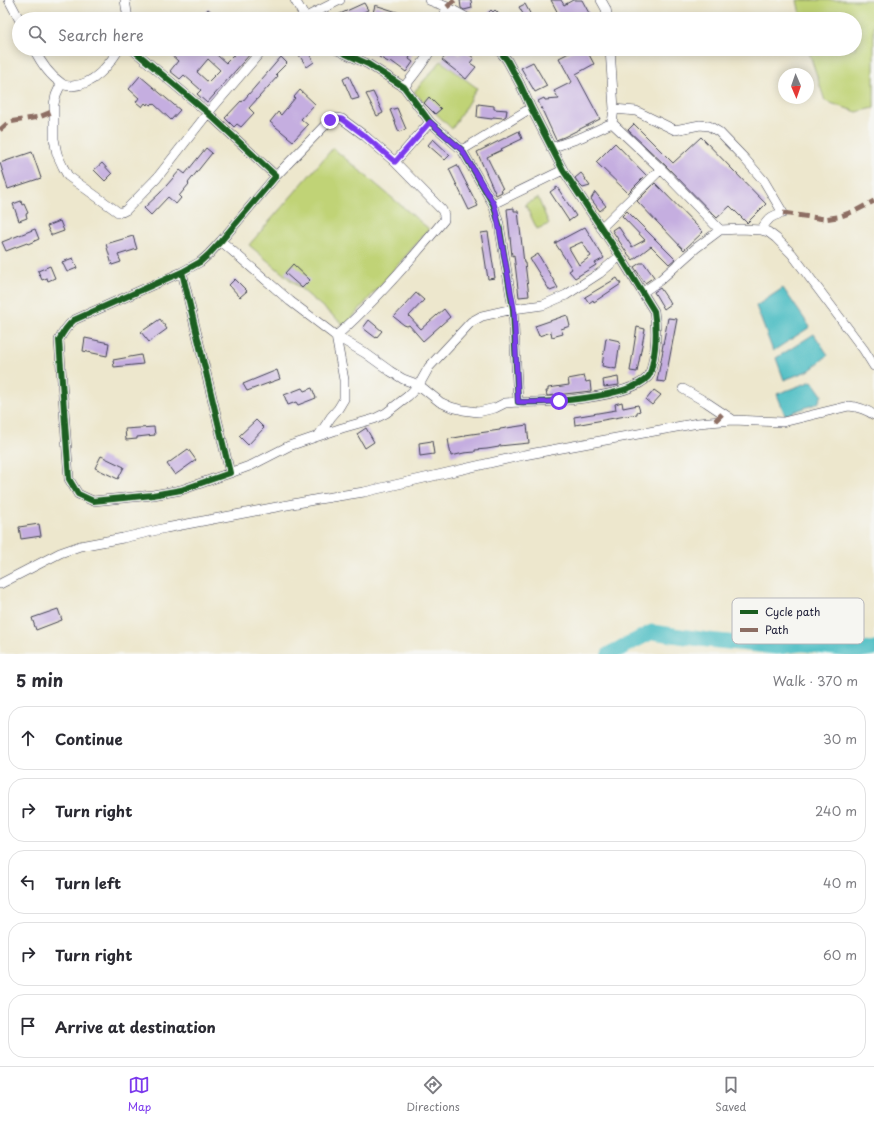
<!DOCTYPE html>
<meta charset="utf-8">
<style>
body{margin:0;font-family:"Playpen Sans",sans-serif;background:#f7f7f7;color:#2b2b33}
.compass{position:absolute;left:778px;top:68px;width:36px;height:36px;border-radius:50%;background:#fff;box-shadow:0 2px 10px #0003;rotate:178deg}
.stop{position:absolute;width:12px;height:12px;margin:-9px;border:3px solid #7c3aed;border-radius:50%;background:#fff}
.stop.end{background:#7c3aed;border-color:#fff;box-shadow:0 1px 4px #0008}
.list{margin:0;padding:0;list-style:none}
h2{display:flex;justify-content:space-between;align-items:center;height:52px;margin:0;padding:0 16px;font-size:17px}
h2 small{font-size:13px;font-weight:400;color:#7c7c81}
.list li{display:grid;grid-template-columns:26px 1fr auto;gap:12px;align-items:center;box-sizing:border-box;height:64px;margin:0 8px 8px;padding:0 8px;border:1px solid #e1e1e2;border-radius:16px}
.list b{display:block;font-size:15px;white-space:nowrap}
.list em{font-size:13px;font-style:normal;color:#7c7c81}
.icon{flex:none;width:22px;height:22px;fill:none;stroke:currentColor;stroke-width:2;stroke-linecap:round;stroke-linejoin:round}
.map{position:relative;flex:none;width:874px;height:654px;overflow:hidden}
.search{position:absolute;background:#fff;box-shadow:0 2px 10px #0003;left:12px;right:12px;top:12px;height:44px;display:flex;align-items:center;gap:10px;box-sizing:border-box;padding:0 14px;border-radius:22px;color:#7c7c81;font-size:15px}
.sheet{height:412px;background:#fff}
nav{display:flex;justify-content:space-around;align-items:center;box-sizing:border-box;height:56px;border-top:1px solid #e1e1e2;background:#fff;font-size:11px;color:#7c7c81}
nav a{display:grid;justify-items:center;gap:2px}
nav .on{color:#7c3aed}
.map>svg:first-child{display:block}
</style>
<div class="map">
<svg width="874" height="654" viewBox="0 0 874 654">
<rect width="100%" height="100%" fill="#f6f6f2"/>
<filter id="ink" filterUnits="userSpaceOnUse"><feTurbulence type="fractalNoise" baseFrequency=".025" numOctaves="2"/><feDisplacementMap in="SourceGraphic" scale="8" xChannelSelector="R" yChannelSelector="G"/><feConvolveMatrix kernelMatrix="1 2 1 2 8 2 1 2 1" color-interpolation-filters="sRGB"/></filter>
<filter id="wash" filterUnits="userSpaceOnUse"><feTurbulence type="fractalNoise" baseFrequency=".012" numOctaves="4" result="noise"/><feDisplacementMap in="SourceGraphic" scale="16" xChannelSelector="R" yChannelSelector="G"/><feGaussianBlur stdDeviation="0.9" result="paint"/><feColorMatrix in="noise" values="0 0 0 0 0 0 0 0 0 0 0 0 0 0 0 0 0 1.4 0 .05"/><feComposite in="paint" operator="in"/></filter>
<g filter="url(#wash)">
<rect width="100%" height="100%" fill="#ede7cd"/>
<!-- green -->
<path fill="#c0d376" stroke="#717a58" d="M797,0H874V108L857,112L825,101L808,49H855V19H801Z
M441,61L477,88L452,129L414,92Z
M333,148L429,229L345,326L249,245Z
M538,198L549,224L537,229L525,204Z"/>
<!-- water -->
<path fill="#51bfc5" stroke="#3a7080" d="M783,288L810,327L773,351L756,306Z
M814,334L828,355L810,370L784,380L776,358Z
M812,381L822,395L818,403L785,415L777,394Z"/>
<g fill="none" stroke-linecap="round" stroke-linejoin="round">
<!-- river -->
<path stroke="#51bfc5" stroke-width="15" d="M609,654L652,632L708,640L777,647L803,644L858,651L874,648"/>
</g>
<g id="blocks">
<!-- building -->
<path fill="#c5aee0" fill-rule="evenodd" d="M460,0H471L472,8L464,10L461,8Z
M551,0H561L564,5L573,0H582L590,15L583,19H561Z
M364,3L368,10L349,19H329Z
M525,4L533,19H526L519,7Z
M375,5L416,18V19H395L373,13Z
M208,9L220,19H199Z
M491,10L493,12L495,10L504,19H491L487,14Z
M173,49H210L226,63L235,54L230,49H252L249,52L251,53L207,103L197,94L201,90L184,75L180,79L170,71L178,61L169,53ZM208,59L220,70L208,82L197,72Z
M295,49H306L314,62L307,67Z
M365,49H413L409,59L413,62L406,72L391,61L390,63L379,57L380,55L365,52Z
M451,49L460,55L463,50L474,58L470,63L476,67L466,79L442,60Z
M577,49H586L594,64L576,74L600,119L564,137L556,140L538,101L544,98L545,100L559,99L554,91L572,82L559,58Z
M281,57L287,63L276,74L278,76L249,108L254,113L241,127L237,124L234,127L225,118L241,101L242,102Z
M533,62L547,86L535,92L521,68Z
M140,76L180,110L171,120L153,103L151,105L148,103L147,105L145,103L142,107L136,102L139,98L129,89Z
M349,76L359,98L352,100L343,79Z
M300,90L315,104L301,119L308,125L293,141L270,122L278,112L281,115L295,98L294,97Z
M373,92L383,113L377,116L366,94Z
M429,97L441,109L435,114L424,103Z
M478,104L494,106V109L507,110L506,116L503,118L493,117L492,119L477,117Z
M397,108L406,129L399,132L390,110Z
M634,124L673,163L701,137L766,204L747,223L730,206L717,218L665,165L628,130Z
M519,131L522,139L501,149L502,150L487,157L503,189H501L502,192L496,195L477,152Z
M433,139L450,155L445,160L428,145Z
M615,143L646,175L628,193L596,162Z
M206,148L212,153L188,183L189,184L179,196L181,198L176,204L168,197L151,215L144,208L160,193L180,170L185,174Z
M32,152L41,178L8,189L0,163Z
M102,163L112,174L105,181L94,170Z
M457,165L478,206L469,210L449,169Z
M581,173L586,179H585L590,186L583,188L579,184L575,178Z
M655,183L703,232L684,250L637,201Z
M557,187L576,216L569,221L550,192Z
M595,192L606,206L600,211L591,199Z
M21,201L22,205L24,204L28,213L26,214L27,218L19,221L13,204Z
M514,208V211H518L524,263H525L529,296L519,297L514,255L512,256L507,209Z
M627,211L675,259L669,264L651,246L633,260L627,253L612,230L618,226L632,247L645,240L622,216Z
M60,221L64,231L53,235H51L47,226Z
M585,227L604,258L595,263L596,265L575,278L569,271L572,269L555,243ZM582,242L591,256L579,265L569,248Z
M35,229L39,239L28,244L27,243L6,251L2,242Z
M488,232L495,278L488,279L481,233Z
M133,236L137,249L118,255L121,262L112,265L106,244Z
M538,254L558,288L550,291L530,259Z
M73,258L77,268L67,272L62,262Z
M640,263H644L654,277L645,283L634,267Z
M293,264L310,280L302,288L285,273Z
M50,266L55,278L48,281L47,278L42,280L38,271Z
M617,278L621,284L594,302L593,300L589,303L585,297Z
M235,279L247,291L240,297L229,285Z
M660,288L671,304L664,309L654,292Z
M416,293L424,300L409,316L421,329L444,309L450,317L423,341L409,325L407,326L404,325L394,317Z
M567,315L570,326L561,329L563,334L552,337L551,332L539,336L535,326Z
M668,318L677,319L665,382L657,381L663,350H662Z
M160,319L167,329L149,342L141,332Z
M369,320L382,331L376,338L363,328Z
M637,327L645,329L637,372L630,371Z
M85,338L109,343L107,356L83,351Z
M606,338L620,341L616,369L602,366Z
M141,355L143,364L114,367L113,360Z
M277,370L280,379L266,384L247,391L243,384Z
M584,376L586,382L590,381L591,391L547,396L546,391H548V388L569,385L568,379Z
M618,377L619,385L604,387L603,380Z
M302,388L304,391L312,388L316,398L298,405L296,402L288,405L284,395Z
M654,390L661,395L652,405L646,400Z
M622,402L623,408L638,405L640,411L637,412V414L575,425L574,417L616,410L615,404Z
M256,420L264,428L248,445L239,436Z
M527,425L529,443L499,446V447L487,449L475,450V452L464,453L451,456L448,439L465,436V435L500,430V429Z
M154,427L155,435L137,437V439L126,440L125,429Z
M366,428L374,442L365,448L357,434Z
M432,441L434,454L420,456L419,443Z
M188,449L196,460L175,475L167,464Z
M101,456L124,467L118,479L95,468Z
M39,524L41,536L21,539L19,527Z
M58,609L62,620L36,630L32,618Z"/>
</g>
</g>
<g filter="url(#ink)">
<use href="#blocks" fill-opacity="0" stroke="#404051" stroke-width="1"/>
<g fill="none" stroke-linecap="round" stroke-linejoin="round">
<!-- street casing -->
<g stroke="#404051" stroke-width="10">
<path id="street" d="M9,0L19,19
M125,0L128,19
M295,0L306,19
M429,0L447,7L469,19
M601,0L606,9L608,19
M302,19L340,0
M443,19L447,7
M34,49C40,61 49,75 61,83C64,86 68,86 72,86C94,85 109,65 119,49
M132,49L208,113L276,176L221,241L209,254L200,262L182,272L74,320C67,326 63,332 59,340L69,479L78,494L93,501L153,495L181,490L230,473L182,272
M335,49L368,64L404,87L430,122L462,150L493,204L499,224L513,309L518,402C547,403 628,398 648,377C651,374 651,369 652,366C656,348 657,329 654,311L620,256L563,170L531,108L520,84L507,60L498,49
M610,49L614,109L612,123
M61,84L56,95L54,104V139L57,154L63,167L68,176L118,212H122L126,210L157,178L208,113L263,49
M404,87C414,75 424,63 431,49
M614,109L636,111L675,130L700,125L709,126L719,132L744,158L764,181L783,213C770,216 768,219 761,230
M551,148L582,137L612,123L661,169L720,230
M462,150L531,108
M395,162L442,210L444,215V220C411,260 375,302 336,336L365,353L390,371L403,379L419,385L440,402L451,407L463,410L478,412L495,408L505,403L518,402
M276,176L330,120L336,118L342,119L365,136L395,162L430,122
M493,204L563,170
M601,228L661,169
M221,241L290,301L336,336L344,380V399L338,409L331,417L319,435
M643,292L659,281L696,248L720,230L741,229L761,230L768,232L776,238L792,254L864,350L874,366
M683,389L706,402L733,420
M230,473L252,465L289,446L342,428L374,419L386,413L408,396L419,385L429,367L471,322L482,316L513,309L543,305L566,295L600,273L620,256
M0,584L60,553L80,546L123,538L166,528L319,499L364,492L524,455L698,423L733,420L783,422L849,406C858,407 866,409 874,415"/>
</g>
<!-- street -->
<use href="#street" stroke="#fff" stroke-width="9"/>
<!-- quiet -->
<path stroke="#8d6e63" stroke-width="5" stroke-dasharray="10 5" stroke-linecap="butt" d="M447,7L455,0
M0,130L9,122L39,117L54,111
M783,213L824,219L838,217L855,211L874,201
M715,421L723,413"/>
<!-- cycleway casing -->
<g stroke="#f6f6f2" stroke-width="8">
<path id="cycleway" d="M132,49L208,113L276,176L221,241L209,254L200,262L182,272L74,320C67,326 63,332 59,340L69,479L78,494L93,501L153,495L181,490L230,473L182,272
M335,49L368,64L404,87L430,122L462,150L493,204L499,224L513,309L518,402C547,403 628,398 648,377C651,374 651,369 652,366C656,348 657,329 654,311L620,256L563,170L531,108L520,84L507,60L498,49"/>
</g>
<!-- cycleway -->
<use href="#cycleway" stroke="#1b5e20" stroke-width="6"/>
</g>
</g>
<g fill="none" stroke-linecap="round" stroke-linejoin="round" filter="url(#ink)">
<!-- route -->
<path stroke="#7c3aed" stroke-width="5" d="M330,120L336,118L342,119L365,136L395,162L430,122L462,150L494,204L496,211L514,309L518,402H544L559,401"/>
</g>
<!-- legend -->
<rect x="732" y="598" width="132" height="46" rx="6" fill="#f6f6f2" stroke="#b6b6bb" stroke-width="1"/>
<rect x="740" y="610" width="18" height="4" fill="#1b5e20"/>
<rect x="740" y="628" width="18" height="4" fill="#8d6e63"/>
<g font-size="11" fill="#22223b">
<text x="765" y="616">Cycle path</text>
<text x="765" y="634">Path</text>
</g>
</svg>
<svg class="compass" viewBox="-18 -18 36 36"><path d="M0-13l5 13h-10z" fill="#e53935"/><path d="M0 13l5-13h-10z" fill="#7c7c81"/></svg>
<div class="stop" style="left:559px;top:401px"></div>
<div class="stop end" style="left:330px;top:120px"></div>
<div class="search"><svg class="icon" aria-label="search" viewBox="0 0 24 24"><circle cx="10" cy="10" r="6"/><path d="M15 15l6 6"/></svg>Search here</div>
</div>
<section class="sheet">
<h2>5 min<small>Walk · 370 m</small></h2>
<ul class="list">
<li><svg class="icon" aria-label="ahead" viewBox="0 0 24 24"><path d="M12 20V5M6 11l6-6 6 6"/></svg><div><b>Continue</b></div><em>30 m</em></li>
<li><svg class="icon" aria-label="right" viewBox="0 0 24 24"><path d="M7 20v-9h11M14 6l5 5-5 5"/></svg><div><b>Turn right</b></div><em>240 m</em></li>
<li><svg class="icon" aria-label="left" viewBox="0 0 24 24"><path d="M17 20v-9H6M10 6l-5 5 5 5"/></svg><div><b>Turn left</b></div><em>40 m</em></li>
<li><svg class="icon" aria-label="right" viewBox="0 0 24 24"><path d="M7 20v-9h11M14 6l5 5-5 5"/></svg><div><b>Turn right</b></div><em>60 m</em></li>
<li><svg class="icon" aria-label="arrive" viewBox="0 0 24 24"><path d="M6 21V4h12l-3 4 3 4H6"/></svg><div><b>Arrive at destination</b></div></li>
</ul>
</section>
<nav>
<a class="on"><svg class="icon" aria-label="map" viewBox="0 0 24 24"><path d="M3 6l6-2 6 2 6-2v14l-6 2-6-2-6 2zM9 4v14M15 6v14"/></svg>Map</a>
<a><svg class="icon" aria-label="directions" viewBox="0 0 24 24"><path d="M12 3l9 9-9 9-9-9zM9 14v-3h6M13 9l2 2-2 2"/></svg>Directions</a>
<a><svg class="icon" aria-label="saved" viewBox="0 0 24 24"><path d="M7 4h10v16l-5-4-5 4z"/></svg>Saved</a>
</nav>
